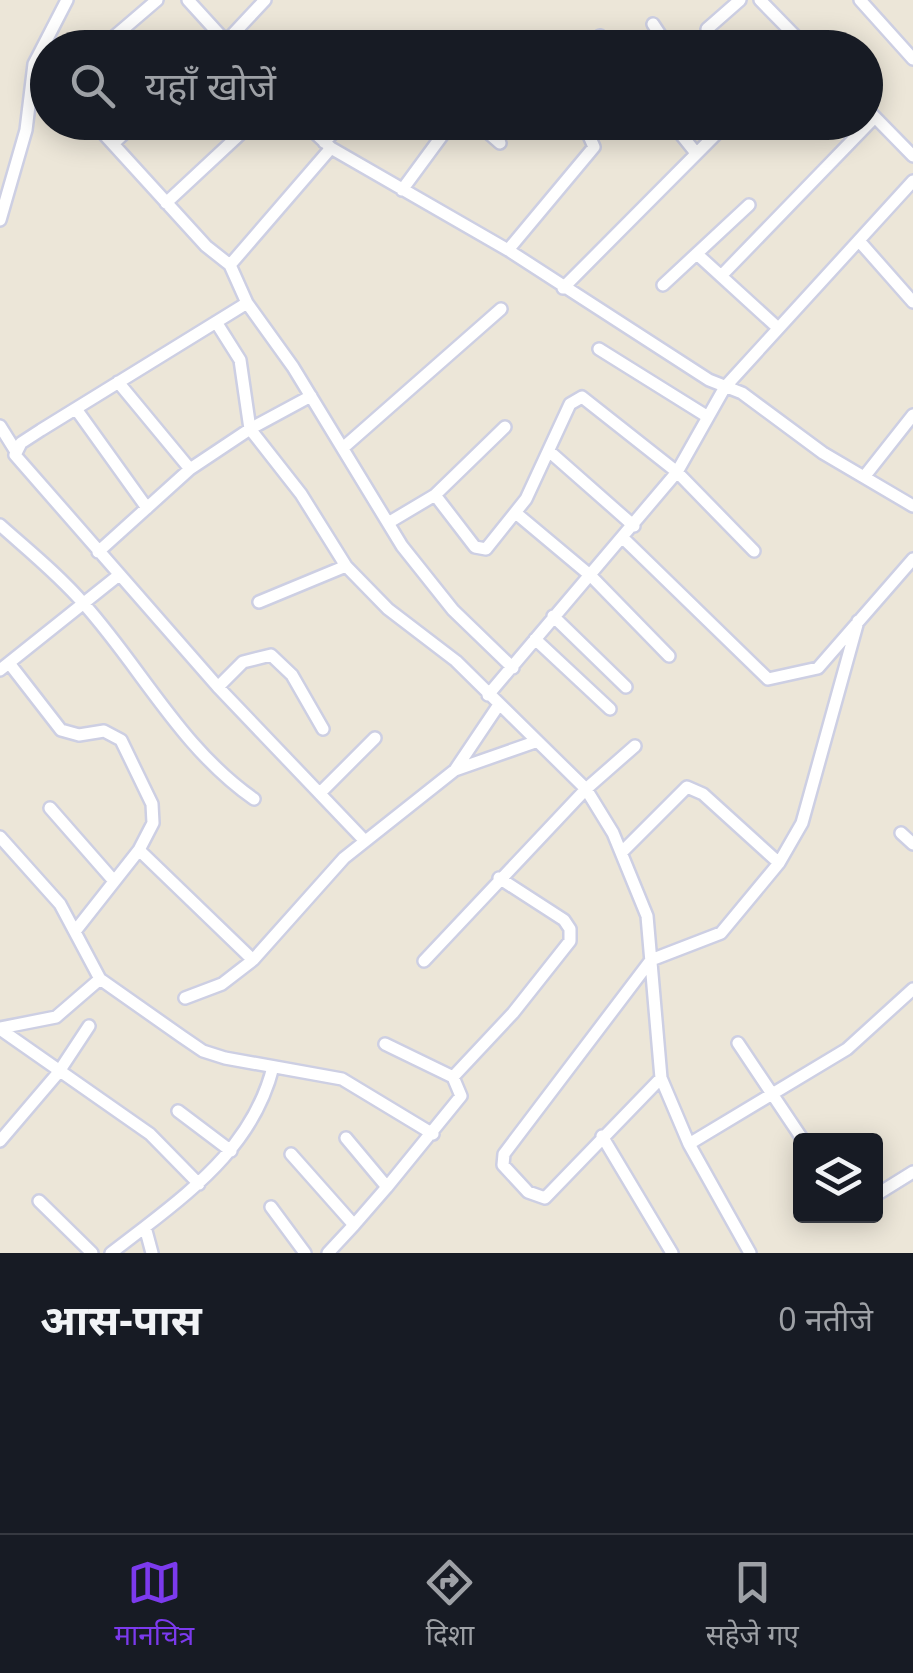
<!DOCTYPE html>
<html lang="hi">
<meta charset="utf-8">
<style>
body{margin:0;font-family:"Noto Sans","Noto Sans Devanagari",sans-serif;background:#20242c;color:#f1f3f6}
.controls{position:absolute;right:30px;bottom:30px;display:grid;overflow:hidden;border-radius:10px;box-shadow:0 5px 25px #0003}
.controls button{width:90px;height:90px;display:grid;place-items:center;padding:0;border:0;border-bottom:2px solid #363941;background:#171b24;color:#f1f3f6;font:50px sans-serif}
.list{margin:0;padding:0;list-style:none}
h2{display:flex;justify-content:space-between;align-items:center;height:130px;margin:0;padding:0 40px;font-size:42px}
h2 small{font-size:32px;font-weight:400;color:#9ea1a6}
.icon{flex:none;width:55px;height:55px;fill:none;stroke:currentColor;stroke-width:2;stroke-linecap:round;stroke-linejoin:round}
.map{position:relative;flex:none;width:913px;height:1253px;overflow:hidden}
.search{position:absolute;background:#171b24;box-shadow:0 5px 25px #0003;left:30px;right:30px;top:30px;height:110px;display:flex;align-items:center;gap:25px;box-sizing:border-box;padding:0 35px;border-radius:55px;color:#9ea1a6;font-size:38px}
.sheet{height:280px;background:#171b24}
nav{display:flex;justify-content:space-around;align-items:center;box-sizing:border-box;height:140px;border-top:2px solid #363941;background:#171b24;font-size:28px;color:#9ea1a6}
nav a{display:grid;justify-items:center;gap:5px}
nav .on{color:#7c3aed}
.map>svg:first-child{display:block}
</style>
<div class="map">
<svg width="913" height="1253" viewBox="0 0 913 1253">
<rect width="100%" height="100%" fill="#ece6d8"/>
<g fill="none" stroke-linecap="round" stroke-linejoin="round">
<!-- minor casing -->
<g stroke="#cdcfe3" stroke-width="16">
<path id="minor" d="M188,0L229,45
M760,0L807,48
M860,0L913,59
M653,24L669,48
M707,29L740,0
M600,36L609,48
M101,48L157,0
M220,48L265,0
M335,48L340,43
M34,64L67,0
M866,108L913,156
M93,122L206,246L230,265L331,148
M303,122L331,148L508,250L709,380L742,393L823,453L913,506
M476,122L500,143
M671,122L696,153
M324,142L344,122
M114,143L136,122
M402,190L452,122
M166,203L253,122
M0,220L26,130L34,64L48,77
M860,242L913,302
M508,250L594,147L583,122
M698,255L778,328
M230,265L247,303L41,430L21,443L15,455L218,687L365,841
M721,276L874,118
M663,285L749,205
M563,288L728,122
M247,303L293,367L402,546L453,610L513,668
M216,322L240,360L250,429L311,396
M599,349L708,417
M118,382L190,469
M76,409L147,508
M0,426L15,450
M344,447L501,309
M550,452L634,526
M864,477L913,415
M435,495L475,547L486,549L526,499L570,404L582,397L677,472L754,551
M517,514L591,576L669,656
M388,523L435,495L505,427
M0,525C28,550 59,575 84,604C142,669 181,748 254,799
M623,538L768,679L818,668L913,559
M98,552L190,469L250,429L301,494L346,566L388,609L456,661L586,789L613,833L647,916L661,1078L689,1144L750,1253
M259,602L346,566
M553,616L626,687
M535,639L610,709
M9,663L61,730L79,735L104,731L121,740L152,804L153,823L139,850L76,930
M0,670L119,575
M218,687L243,662L271,655L292,675L323,729
M488,695L677,472L725,387L913,181
M455,770L535,742
M321,792L375,738
M50,808L114,881
M901,833L913,844
M0,837L60,904L100,979L181,1036L203,1051L225,1058L342,1079L433,1134
M139,850L253,960
M623,851L687,787L703,794L779,863
M424,961L586,789L635,746
M185,998L222,984L253,960L344,858L455,770L498,706
M0,1028L56,1017L100,979
M0,1029L150,1134L199,1184
M738,1043L803,1140
M453,1077L513,1013L570,941V929L564,920L499,878
M661,1078L545,1198L528,1192L503,1165L504,1154L651,960L721,933L779,863L802,823L858,621
M178,1111L231,1151
M602,1136L672,1253
M346,1138L387,1187L461,1096L453,1077L385,1044
M0,1141L58,1073L89,1026
M689,1144L847,1049L913,989
M291,1154L354,1225L328,1253
M876,1195L913,1172
M39,1201L92,1253
M271,1207L305,1253
M354,1225L387,1187
M111,1253L145,1227
M152,1253L145,1227C202,1183 255,1139 273,1067"/>
</g>
<!-- minor -->
<use href="#minor" stroke="#fff" stroke-width="11"/>
</g>
</svg>
<div class="controls">
<button><svg class="icon" aria-label="layers" viewBox="0 0 24 24"><path d="M12 4l9 5-9 5-9-5zM3 14l9 5 9-5"/></svg></button>
</div>
<div class="search"><svg class="icon" aria-label="search" viewBox="0 0 24 24"><circle cx="10" cy="10" r="6"/><path d="M15 15l6 6"/></svg>यहाँ खोजें</div>
</div>
<section class="sheet">
<h2>आस-पास<small>0 नतीजे</small></h2>
<ul class="list">
</ul>
</section>
<nav>
<a class="on"><svg class="icon" aria-label="map" viewBox="0 0 24 24"><path d="M3 6l6-2 6 2 6-2v14l-6 2-6-2-6 2zM9 4v14M15 6v14"/></svg>मानचित्र</a>
<a><svg class="icon" aria-label="directions" viewBox="0 0 24 24"><path d="M12 3l9 9-9 9-9-9zM9 14v-3h6M13 9l2 2-2 2"/></svg>दिशा</a>
<a><svg class="icon" aria-label="saved" viewBox="0 0 24 24"><path d="M7 4h10v16l-5-4-5 4z"/></svg>सहेजे गए</a>
</nav>
